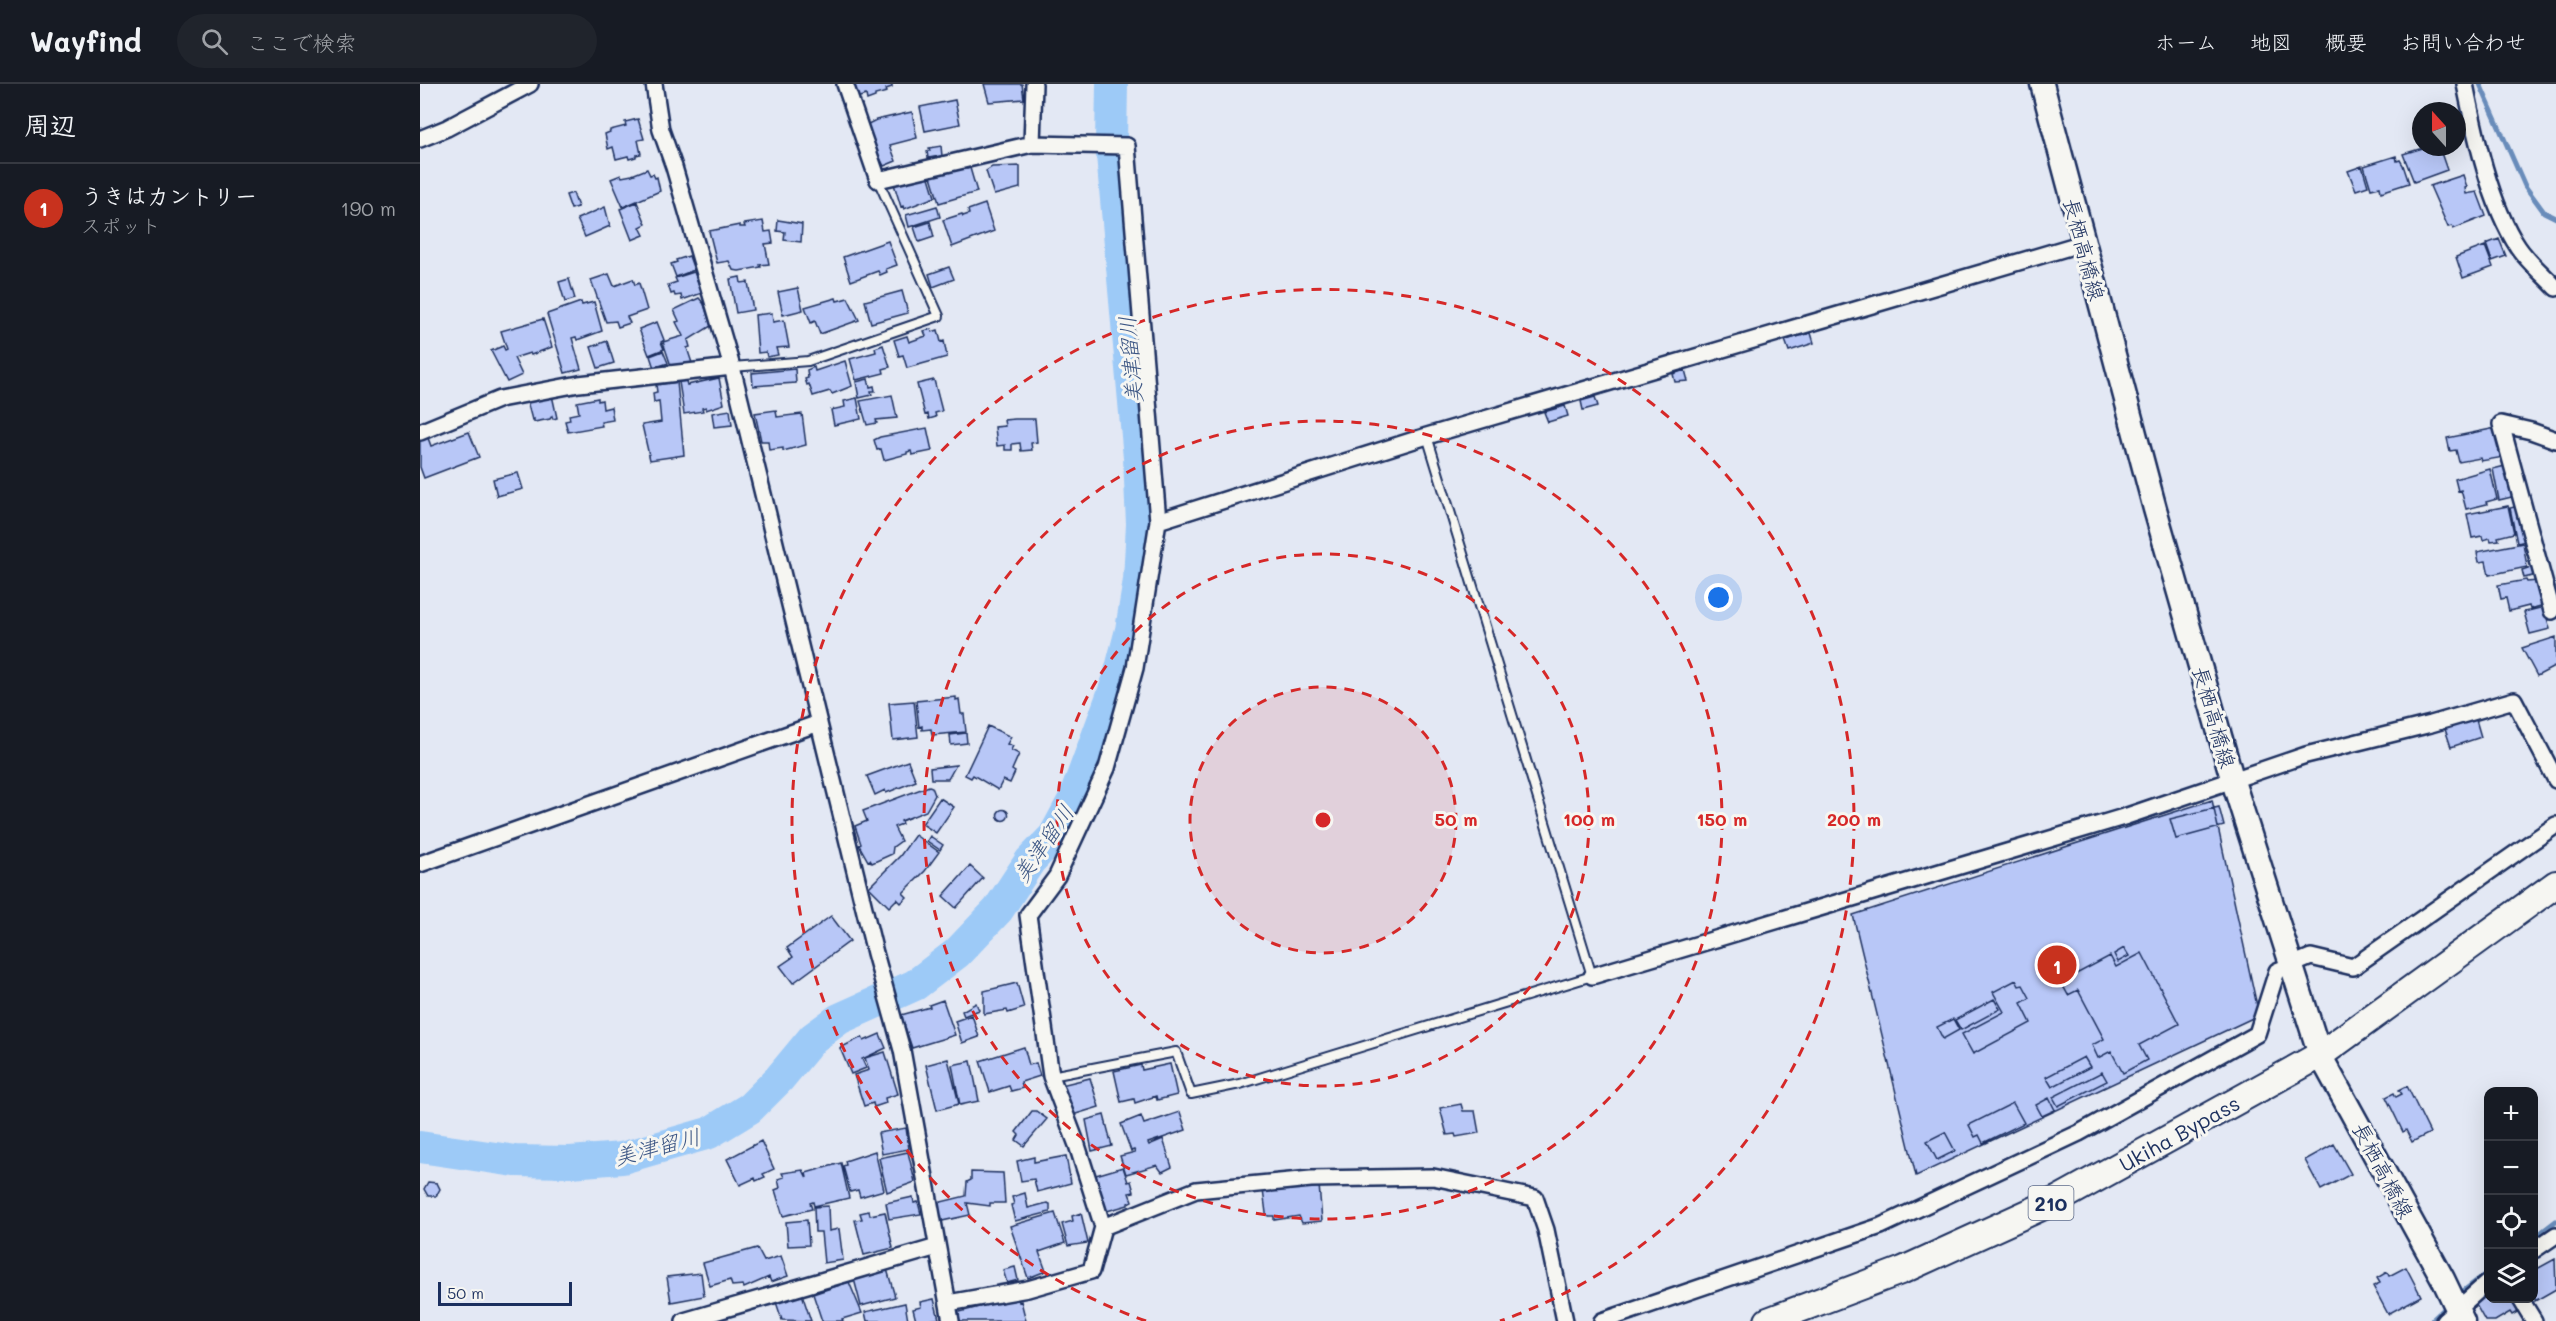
<!DOCTYPE html>
<html lang="ja">
<meta charset="utf-8">
<style>
body{margin:0;font-family:Mali,"Klee One",sans-serif;background:#20242c;color:#f1f3f6}
.controls{position:absolute;right:18px;bottom:18px;display:grid;overflow:hidden;border-radius:12px;box-shadow:0 6px 24px #0002}
.controls button{width:54px;height:54px;display:grid;place-items:center;padding:0;border:0;border-bottom:2px solid #363941;background:#171b24;color:#f1f3f6;font:30px sans-serif}
.compass{position:absolute;left:1992px;top:18px;width:54px;height:54px;border-radius:50%;background:#171b24;box-shadow:0 6px 24px #0002;rotate:339deg}
.scale{position:absolute;left:18px;bottom:15px;width:134px;box-sizing:border-box;padding-left:6px;border:3px solid #1b2f5e;border-top:0;font-size:16px;line-height:21px;white-space:nowrap;color:#1b2f5e;-webkit-text-stroke:4px #f6f6f2;paint-order:stroke}
.you{position:absolute;left:1299px;top:514px;width:21px;height:21px;margin:-15px;border:4px solid #fff;border-radius:50%;background:#1a73e8;box-shadow:0 0 0 9px #1a73e833}
.badge{display:grid;place-items:center;width:39px;height:39px;border-radius:50%;background:#c8321e;color:#fff;font-size:20px;font-weight:700}
.pin{position:absolute;translate:-50% -50%;border:3px solid #fff;box-shadow:0 2px 6px #0006}
.list{margin:0;padding:0;list-style:none}
h2{display:flex;justify-content:space-between;align-items:center;height:78px;margin:0;padding:0 24px;font-size:26px}
h2 small{font-size:20px;font-weight:400;color:#9ea1a6}
.list li{display:grid;grid-template-columns:39px 1fr auto;gap:18px;align-items:center;box-sizing:border-box;height:90px;padding:0 24px;border-top:2px solid #363941}
.list b{display:block;font-size:22px;white-space:nowrap}
.list p{margin:0;font-size:20px;white-space:nowrap;color:#9ea1a6}
.list em{font-size:20px;font-style:normal;color:#9ea1a6}
.icon{flex:none;width:33px;height:33px;fill:none;stroke:currentColor;stroke-width:2;stroke-linecap:round;stroke-linejoin:round}
.map{position:relative;flex:none;width:2136px;height:1237px;overflow:hidden}
header{display:flex;align-items:center;gap:36px;box-sizing:border-box;height:84px;padding:0 30px;background:#171b24;border-bottom:2px solid #363941}
header strong{font-size:28px}
nav{display:flex;gap:33px;margin-inline-start:auto;font-size:21px}
.search{width:420px;height:54px;background:#20242c;display:flex;align-items:center;gap:15px;box-sizing:border-box;padding:0 21px;border-radius:33px;color:#9ea1a6;font-size:22px}
main{display:flex}
aside{flex:1;background:#171b24}
.map>svg:first-child{display:block}
</style>
<header>
<strong>Wayfind</strong>
<div class="search"><svg class="icon" aria-label="search" viewBox="0 0 24 24"><circle cx="10" cy="10" r="6"/><path d="M15 15l6 6"/></svg>ここで検索</div>
<nav><a>ホーム</a><a>地図</a><a>概要</a><a>お問い合わせ</a></nav>
</header>
<main>
<aside>
<h2>周辺<small></small></h2>
<ul class="list">
<li><span class="badge">1</span><div><b>うきはカントリー</b><p>スポット</p></div><em>190 m</em></li>
</ul>
</aside>
<div class="map">
<svg width="2136" height="1237" viewBox="0 0 2136 1237">
<rect width="100%" height="100%" fill="#e3e8f4"/>
<filter id="ink" filterUnits="userSpaceOnUse"><feTurbulence type="fractalNoise" baseFrequency=".0167" numOctaves="2"/><feDisplacementMap in="SourceGraphic" scale="12" xChannelSelector="R" yChannelSelector="G"/><feConvolveMatrix kernelMatrix="1 2 1 2 8 2 1 2 1" color-interpolation-filters="sRGB"/></filter>
<g filter="url(#ink)">
<g fill="none" stroke-linecap="round" stroke-linejoin="round">
<!-- stream -->
<path stroke="#698cba" stroke-width="5" d="M2060,0L2105,102L2124,128L2136,134
M2114,1154L2136,1137
M2037,1212L2068,1188
M2011,1237L2028,1221"/>
<!-- river -->
<path stroke="#9dcaf7" stroke-width="32" d="M0,1063L95,1077L150,1078L202,1074L289,1049L330,1024L359,995L393,954L419,935L495,901L537,869L578,826L610,777L634,752L654,715L698,596L711,546L719,496L722,440L719,374L691,59L692,0"/>
</g>
<!-- building -->
<path fill="#b8c7f7" stroke="#1b2f5e" stroke-width="1.5" d="M429,0H472V3L466,5L467,8L455,11V13L447,16L446,11L433,15Z
M564,0H602L604,15L569,18Z
M535,16L540,40L505,47L500,23Z
M492,28L497,54L470,61L476,77L464,82L444,42L456,36Z
M218,35L224,55L218,56L221,70L216,71V73L209,75L208,72L196,75L193,63L188,65L185,50L190,48V46L206,42L205,38Z
M521,62L522,72L508,74L507,67H510L509,64Z
M2006,63H2019L2027,86L1994,98L1983,70Z
M1976,72L1977,77L1980,76L1983,81L1989,99L1961,108L1960,103L1951,105L1944,82Z
M546,81L547,85L550,84L557,108L519,119L511,92Z
M600,82V104L574,111L566,87L572,83Z
M1942,82L1948,102L1936,106L1928,87Z
M227,85L230,91L233,90L235,94L237,93L240,107L203,123L191,95L201,91L202,93L212,91Z
M508,90L515,113L484,125L483,122L481,123L474,100Z
M2043,91L2047,103L2045,104L2046,110L2057,108L2066,132L2033,145L2032,142L2028,143L2010,102Z
M153,109L158,123L151,125L146,111Z
M217,118L226,140L220,143L224,151L212,156L200,125Z
M565,120L574,147L532,163L523,136L542,130L543,132L549,130L548,126Z
M517,122L520,133L489,143L486,131Z
M185,123L190,142L165,153L157,135Z
M358,136L382,140L381,158L364,156L365,148L357,147Z
M343,137L345,148L351,147L353,159L345,160L349,180L340,181L341,183L319,187L313,186L309,177L297,179L289,147L320,141V143H325L324,140Z
M510,138L514,153L499,158L494,143Z
M2079,155L2086,172L2072,177L2066,160Z
M468,157L477,181L466,185L467,188L460,191L458,187L431,197L423,173Z
M2065,162L2073,183L2043,194L2036,173Z
M269,172L274,186L256,193L251,180L257,178L256,176Z
M529,183L534,195L513,203L509,190Z
M274,188L282,209L262,216L261,211L255,212L254,209L251,210L248,201L257,198L255,194Z
M189,190L194,202L213,195L215,201L219,199L227,226L207,233L210,239L198,243L196,237L186,238L171,196Z
M320,193L321,199L328,198L333,226L316,229L310,195Z
M149,195L155,215L145,218L139,198Z
M378,204L383,226L363,231L358,208Z
M482,207L488,229L451,239L445,217Z
M279,214L284,220L291,242L268,256L270,263L267,264L272,279L252,285L243,258L263,252L256,238L259,237L254,226Z
M416,214L417,217L428,214L439,236L400,250L395,237L391,239L385,223Z
M161,218L162,221L174,218L182,247L157,256L156,253L152,254L161,285L145,289L127,230Z
M352,229L353,238L364,236L369,263L356,264L358,271L347,273L346,268L338,269L335,231Z
M123,235L132,263L111,271L110,269L94,274L102,291L87,298L71,267L83,262L85,266L87,265L81,247Z
M237,238L244,256L241,258L244,265L229,271L219,245Z
M511,245L512,248L518,246L521,258L524,257L527,273L487,284L483,271L479,272L474,256L487,252L489,258L506,252L504,247Z
M1391,249L1394,259L1369,267L1365,256Z
M187,257L194,279L178,284L171,263Z
M463,261L470,283L463,285L464,289L436,296L430,275L456,268L455,264Z
M243,267L248,279L234,284L230,272Z
M425,277L432,302L412,310L410,307L393,312L389,300L387,301L385,295L388,294L387,286L394,283L395,287Z
M375,285L376,299L333,302L332,289Z
M1265,286L1268,297L1255,298L1253,290Z
M299,294L304,320L286,326V323L282,324L283,327L264,330L259,298L266,297L267,301Z
M448,295L450,303L454,302L455,307H451L452,311L439,314L436,298Z
M514,296L522,327L515,329L516,333L509,335L508,330L505,331L497,300Z
M257,298L264,371L230,376L222,341L241,338L239,317L234,318L233,309L237,308L236,301Z
M132,311L137,334L133,335L132,332L130,335L114,338V335L112,336L107,317Z
M472,311L477,334L456,336L457,339L447,341L440,317Z
M1175,313L1178,322L1163,326L1161,317Z
M178,314V317L182,316L183,325L191,323L193,336L181,338L182,342L148,348L145,337L150,336L149,331L159,329L157,318Z
M437,314L441,335L414,341L411,326L425,323L424,317Z
M1145,322L1148,332L1128,338L1124,328Z
M310,326L312,341L294,343L292,329Z
M356,326L357,333L382,330L386,361L363,367V364L349,366L348,357H341L335,329Z
M595,335H615L617,358L611,359L612,366L601,367L600,359L592,360V366H585V361L577,362L575,343L585,342L584,336Z
M2081,343L2084,373L2061,377L2060,374L2039,378L2036,366L2030,367L2027,354Z
M507,344L512,367L492,371L491,367L487,368V370L464,376L461,365L457,366L454,356L460,353Z
M49,348L59,373L4,394L0,383V356L8,354L11,362Z
M2089,381L2096,412L2079,416L2073,385Z
M2070,385L2077,415L2066,418L2067,420L2046,425L2041,406L2038,407L2035,395Z
M98,389L103,405L77,412L73,395Z
M2088,422L2094,449L2078,453L2079,456L2071,457L2070,454L2063,456L2062,452L2052,454L2047,430Z
M2099,422L2106,457L2097,459L2090,424Z
M2103,459L2107,483L2069,491L2066,477L2059,478L2057,468Z
M2114,482L2116,491L2104,494L2102,486Z
M2106,496L2107,498L2118,497L2124,521L2110,525L2109,522L2089,527L2086,514L2081,515L2078,501Z
M2124,523L2130,545L2110,550L2104,528Z
M2136,553V582L2117,592L2102,564Z
M536,613V616L539,615L541,630H544L546,648L512,651L511,645L502,646V642L499,643L496,617Z
M494,617L498,653L473,656L469,619Z
M2054,629L2061,653L2031,663L2023,639Z
M568,642L591,653L587,660L593,662L591,666L599,670L592,686L595,688L590,699L583,696L578,706L553,691L551,694L545,691Z
M546,649L547,659L531,661L530,651Z
M488,677L496,697L466,709L465,706L455,711L447,692Z
M536,681L528,695H511L510,684Z
M509,702L512,703L515,711L506,727L481,737L482,740L474,743L481,757L473,763L472,770L452,779L450,776L448,777L439,761L441,760L435,742L447,737L443,727Z
M520,714L534,723L516,749L502,740Z
M1792,716L1839,931L1496,1092L1433,831Z
M1799,723L1804,742L1756,755L1750,735Z
M577.5 731a5.5 5.5 0 1 1 11 0a5.5 5.5 0 1 1-11 0Z
M495,751L519,768L505,787L483,809L487,813L481,819L477,815L469,823L449,803L480,772Z
M510,752L523,761L520,766L507,757Z
M550,782L563,794L536,824L523,812Z
M411,832L430,857L373,899L360,882L373,873L367,864Z
M1704,864L1709,872L1698,878L1694,870Z
M1722,869L1759,940L1719,961L1727,976L1703,989L1691,967L1678,974L1672,961L1684,955L1658,906L1648,911L1641,898L1690,872L1696,883Z
M1596,896L1599,902L1603,901L1610,914L1601,919L1611,939L1553,970L1542,950L1584,928L1573,908Z
M597,899L604,924L588,929L587,926L564,930V907Z
M1574,915L1580,925L1541,946L1535,936Z
M523,916L535,951L492,964L481,931L510,923L509,921Z
M556,919L559,926L544,932L542,927Z
M552,931L559,953L542,959L535,937Z
M1533,935L1539,946L1523,955L1517,943Z
M460,950L466,964L442,975L446,984L431,990L420,964L442,953L444,957Z
M604,963L609,981L616,979L620,992L601,998L603,1004L591,1007L589,1002L570,1008L560,977Z
M465,968L478,1010L465,1014L466,1019L454,1023L453,1019L444,1022L434,991L449,986L445,974Z
M1664,973L1670,983L1632,1003L1626,993Z
M528,975L539,1020L517,1026L506,981Z
M551,977L559,1017L540,1021L532,981Z
M750,980L757,1011L737,1016L736,1012L715,1019L714,1015L701,1018L694,987L721,981L722,986Z
M1682,988L1687,997L1638,1022L1633,1013Z
M670,994L679,1023L646,1033L637,1002Z
M1987,1002L2010,1049L1992,1058L1986,1046L1983,1048L1966,1013L1974,1009L1976,1013L1982,1010L1979,1006Z
M1629,1014L1635,1026L1622,1032L1616,1021Z
M1593,1019L1604,1039L1563,1059L1559,1051L1555,1053L1549,1041Z
M1041,1020L1043,1027H1055L1059,1049L1036,1053L1035,1050L1027,1051L1020,1024Z
M612,1027H616L627,1035L604,1062L596,1056L599,1051L596,1048Z
M760,1028L766,1046L728,1059L729,1061L743,1055L752,1083L742,1088L737,1081L706,1090L700,1072L715,1068L714,1066L711,1067L701,1040L721,1032L724,1040Z
M684,1031L692,1062L672,1067L666,1036Z
M486,1044L489,1065L462,1070L458,1049Z
M1525,1048L1535,1067L1517,1076L1507,1057Z
M341,1057L354,1085L343,1090L345,1093L336,1097L335,1094L320,1101L307,1075Z
M1914,1060L1931,1090L1901,1106L1885,1076Z
M455,1067L464,1106L440,1113L438,1106L430,1108L423,1082L426,1081L425,1077Z
M488,1068L495,1098L467,1108L459,1074Z
M646,1072L651,1099L617,1108L614,1095L601,1097L597,1077L614,1073V1078Z
M421,1079L429,1114L394,1122L393,1118L390,1119L392,1125L363,1132L355,1106L360,1104L358,1095L364,1093L362,1089L383,1086L387,1094L386,1089Z
M703,1083L708,1098L711,1097L714,1108L709,1109L712,1117L708,1119V1121L680,1129L669,1093Z
M551,1088L583,1089L585,1119H570V1122L547,1119L550,1131L522,1137L517,1119L546,1112L547,1098L551,1096Z
M8,1098L17,1099L20,1105L16,1112H8L4,1105Z
M899,1101L902,1137L882,1139L879,1132L854,1136V1132H848L846,1129L843,1106Z
M605,1109L608,1124L627,1119L630,1120V1128L595,1137L591,1121L594,1120L592,1113Z
M493,1113L494,1119L498,1118L501,1130L469,1135L466,1119Z
M408,1122L409,1147L419,1145L423,1176L404,1179L401,1148H395L394,1123Z
M449,1127L450,1131L465,1128L473,1164L444,1171L435,1136L442,1135L440,1129Z
M635,1129L645,1159L619,1168L626,1187L608,1194L590,1142Z
M661,1129L668,1159L648,1162L642,1140L653,1137L652,1132Z
M387,1136L389,1161L368,1162L366,1138Z
M337,1164L344,1177L361,1172L368,1192L351,1198L349,1193L324,1204L323,1201L312,1202L310,1196L290,1202L283,1179Z
M2135,1175L2136,1205L2115,1217L2114,1184L2116,1183L2117,1185Z
M595,1183L598,1196L587,1199L583,1186Z
M1986,1183L2001,1212L1968,1230L1953,1202L1960,1199L1957,1194L1967,1188L1969,1192Z
M467,1185L475,1213L441,1222L433,1191Z
M281,1189L284,1212L251,1218L247,1193Z
M429,1198L442,1229L422,1235L423,1237H402L393,1210Z
M380,1209L382,1210L391,1237L362,1236L356,1218Z
M2068,1211V1214H2096L2103,1225L2092,1231L2090,1228L2075,1237H2065L2055,1219Z
M598,1213L599,1218L601,1217L606,1237H538L536,1229Z
M514,1215L519,1235L496,1237L493,1225L501,1223L500,1218Z
M485,1219L488,1237H447L445,1228Z"/>
<g fill="none" stroke-linecap="round" stroke-linejoin="round">
<!-- service casing -->
<g stroke="#1b2f5e" stroke-width="12">
<path id="service" d="M312,283L388,277L519,232L458,96
M631,992L756,968L771,1010L820,1000L1172,892L1007,352"/>
</g>
<!-- minor casing -->
<g stroke="#1b2f5e" stroke-width="20">
<path id="minor" d="M234,0L241,46L254,83L312,283L455,869L482,966L531,1237
M425,0L458,96L612,60L707,62L738,437L715,584L687,684L637,792L608,831L631,992L657,1061L683,1143L671,1187L608,1205L528,1219
M2045,0C2055,50 2070,121 2098,163C2108,178 2124,191 2136,204
M0,55L27,44L110,0
M612,60L614,0
M0,348L80,315L159,300L312,283
M738,437L1007,352L1663,159
M2132,527L2081,340L2111,347L2136,356
M0,780L399,639
M1172,892L1707,732L1886,671L2011,640L2094,616L2136,696
M683,1143L776,1106L891,1095L1013,1093L1115,1114L1126,1146L1145,1237
M2114,1166L2136,1151
M2100,1214L2114,1237
M264,1237L517,1163
M1182,1237L1461,1142L1659,1049L1837,950L1857,887L1891,873L1933,883L2136,741
M2024,1237L2068,1198"/>
</g>
<!-- secondary casing -->
<g stroke="#1b2f5e" stroke-width="27">
<path id="secondary" d="M1622,0L1735,425L1812,694L1900,971L2023,1195L2043,1237"/>
</g>
<!-- trunk casing -->
<g stroke="#1b2f5e" stroke-width="30">
<path id="trunk" d="M1348,1237L1483,1186L1639,1115L1900,971L2136,800"/>
</g>
<!-- service -->
<use href="#service" stroke="#f6f6f2" stroke-width="8"/>
<!-- minor -->
<use href="#minor" stroke="#f6f6f2" stroke-width="15"/>
<!-- secondary -->
<use href="#secondary" stroke="#f6f6f2" stroke-width="22"/>
<!-- trunk -->
<use href="#trunk" stroke="#f6f6f2" stroke-width="26"/>
</g>
</g>
<!-- distance rings -->
<circle cx="903" cy="736" r="133" fill="#d62828" fill-opacity=".12"/>
<g fill="none" stroke="#d62828" stroke-width="3" stroke-dasharray="10 8">
<circle cx="903" cy="736" r="133"/>
<circle cx="903" cy="736" r="266"/>
<circle cx="903" cy="736" r="399"/>
<path d="M726 1237A531 531 0 1 1 1080 1237"/>
</g>
<g text-anchor="middle" dominant-baseline="central" stroke-width="6" stroke-linejoin="round" paint-order="stroke">
<!-- shield labels -->
<rect fill="#f6f6f2" stroke="#5d6b8a" stroke-width="1.5" x="1608.5" y="1102" width="45" height="34" rx="4.5"/>
<g font-size="20" font-weight="bold" fill="#1b2f5e">
<text x="1631" y="1119">210</text>
</g>
<!-- street labels -->
<g font-size="21" fill="#1b2f5e" stroke="#f6f6f2">
<text transform="translate(1665 165) rotate(75)">長栖高橋線</text>
<text transform="translate(1795 633) rotate(74)">長栖高橋線</text>
<text transform="translate(1759 1049) rotate(-29)">Ukiha Bypass</text>
<text transform="translate(1964 1086) rotate(62)">長栖高橋線</text>
</g>
<!-- water labels -->
<g font-size="22" font-style="italic" fill="#3c5684" stroke="#f6f6f2">
<text transform="translate(710 276) rotate(-95)">美津留川</text>
<text transform="translate(623 759) rotate(-55)">美津留川</text>
<text transform="translate(237 1062) rotate(-14)">美津留川</text>
</g>
</g>
<circle cx="903" cy="736" r="9" fill="#d62828" stroke="#f6f6f2" stroke-width="3"/>
<g font-size="18" text-anchor="middle" font-weight="bold" fill="#d62828" stroke="#f6f6f2" stroke-width="6" stroke-linejoin="round" paint-order="stroke">
<text x="1036" y="742">50 m</text>
<text x="1169" y="742">100 m</text>
<text x="1302" y="742">150 m</text>
<text x="1434" y="742">200 m</text>
</g>
</svg>
<div class="controls">
<button>+</button>
<button>−</button>
<button><svg class="icon" aria-label="locate" viewBox="0 0 24 24"><circle cx="12" cy="12" r="6"/><path d="M12 2v4M12 18v4M2 12h4M18 12h4"/></svg></button>
<button><svg class="icon" aria-label="layers" viewBox="0 0 24 24"><path d="M12 4l9 5-9 5-9-5zM3 14l9 5 9-5"/></svg></button>
</div>
<svg class="compass" viewBox="-18 -18 36 36"><path d="M0-13l5 13h-10z" fill="#e53935"/><path d="M0 13l5-13h-10z" fill="#9ea1a6"/></svg>
<div class="scale">50 m</div>
<div class="you"></div>
<div class="pin badge" style="left:1637px;top:881px">1</div>
</div>
</main>
